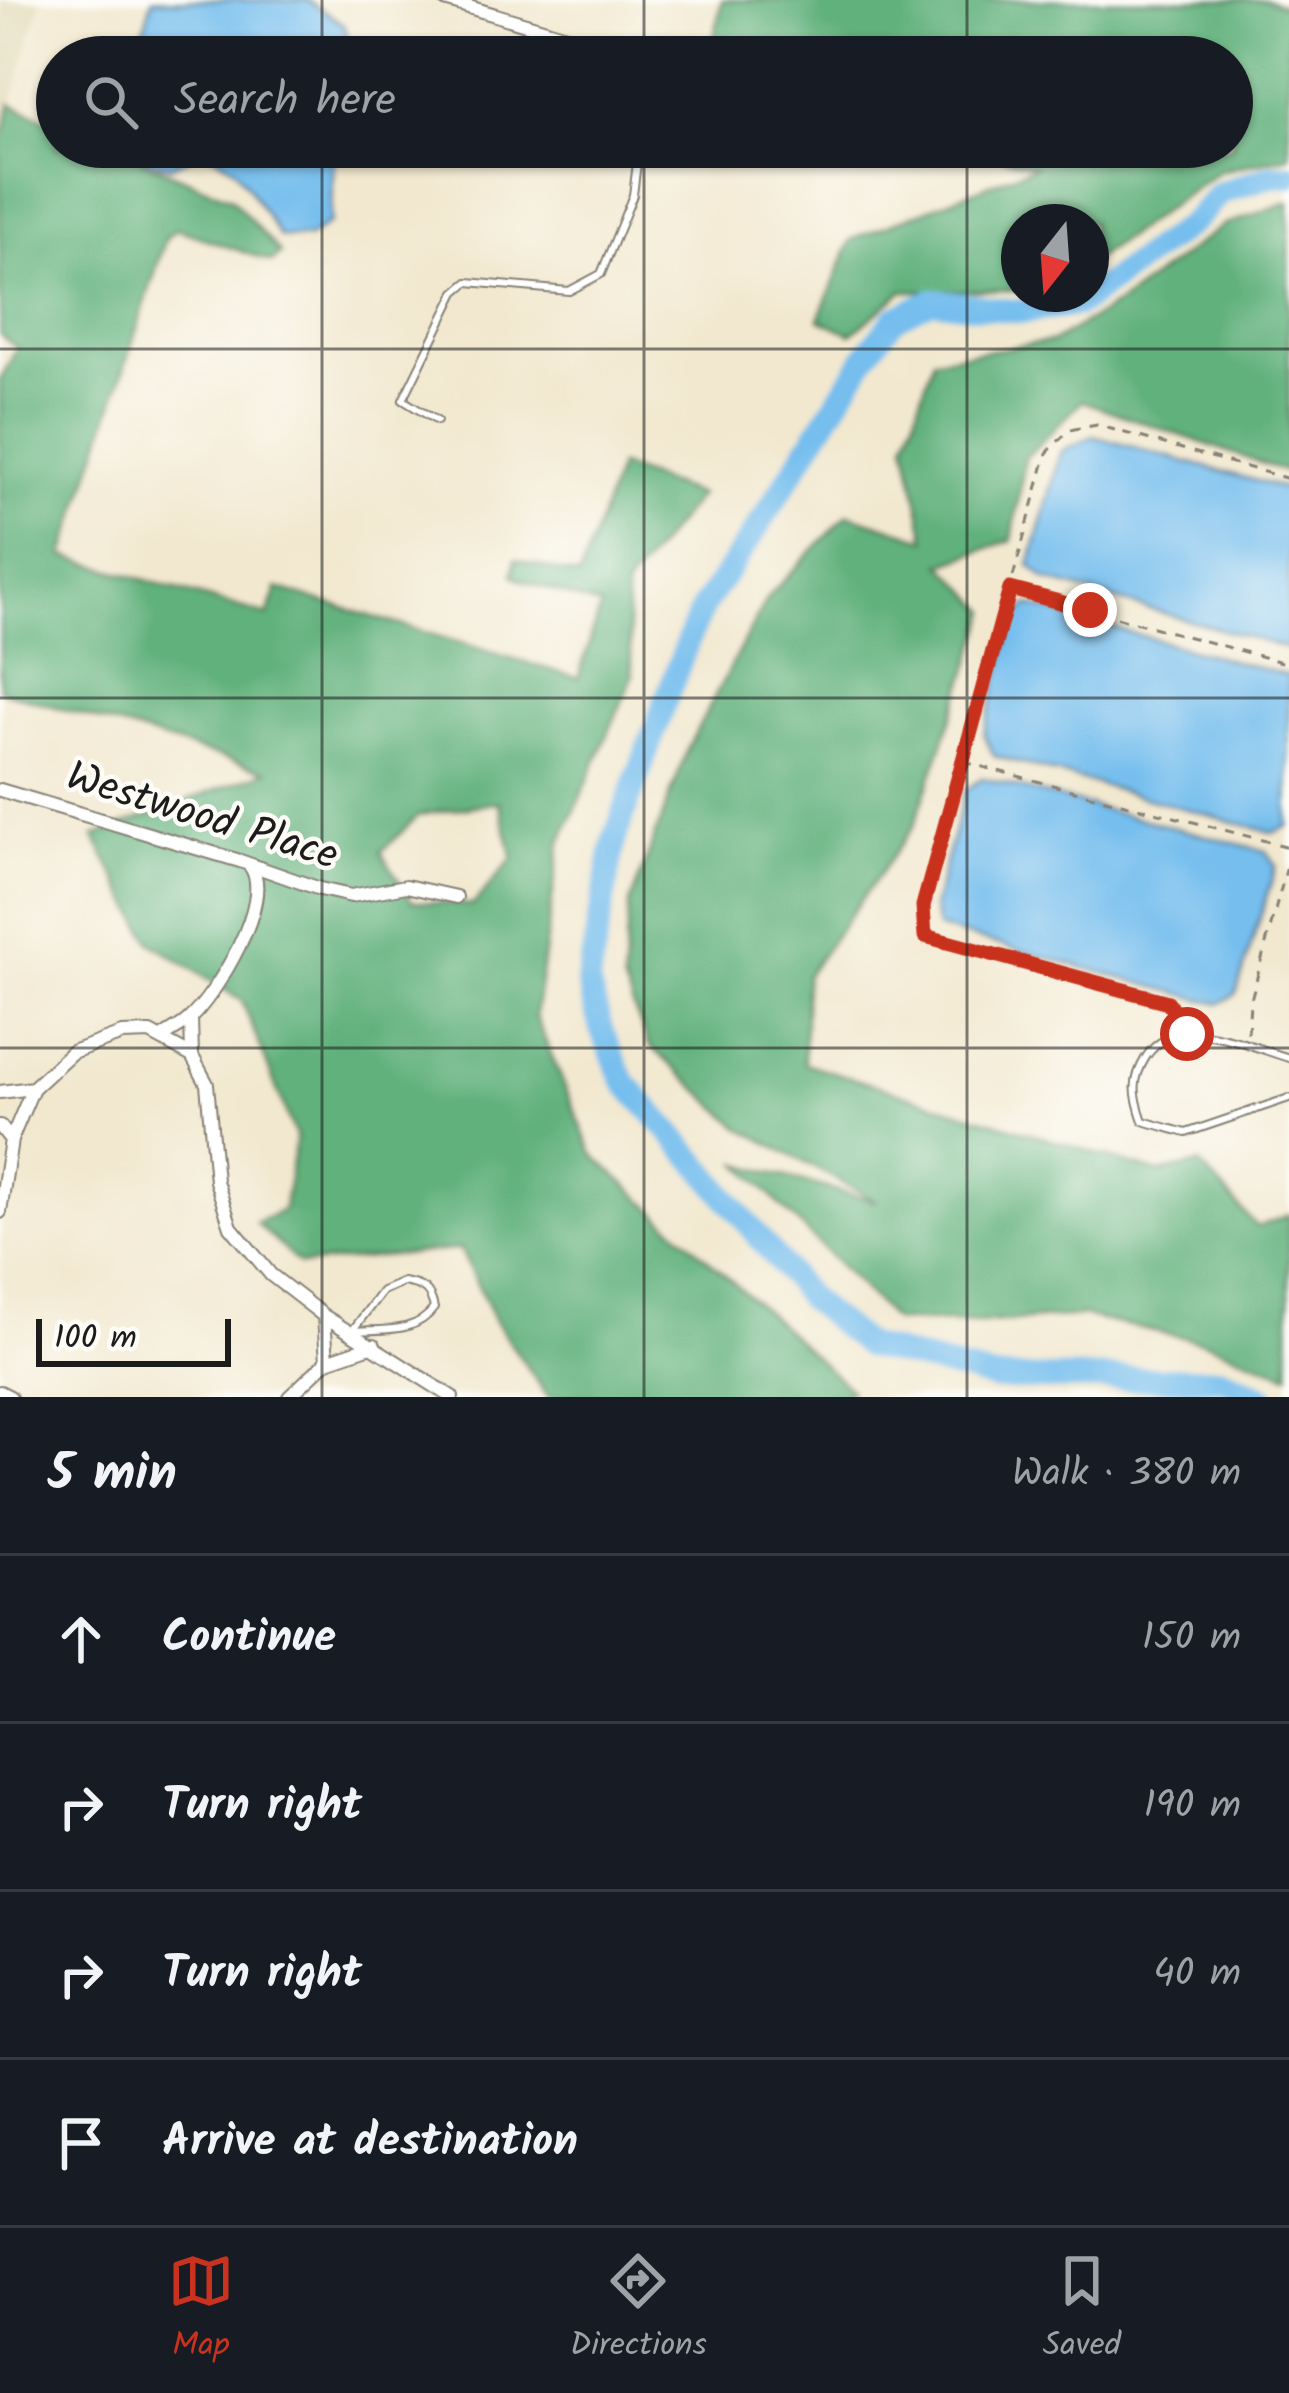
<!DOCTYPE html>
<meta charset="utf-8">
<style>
body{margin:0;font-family:Kalam,sans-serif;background:#242831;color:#f1f3f6}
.compass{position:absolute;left:1001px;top:204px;width:108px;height:108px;border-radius:50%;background:#171b24;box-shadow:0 3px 9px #0004;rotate:197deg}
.scale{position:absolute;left:36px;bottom:30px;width:195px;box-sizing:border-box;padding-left:12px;border:6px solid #1c1c1c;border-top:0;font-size:33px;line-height:42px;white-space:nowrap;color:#1c1c1c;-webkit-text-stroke:9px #fdfcf7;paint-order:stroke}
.stop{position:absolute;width:36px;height:36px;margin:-27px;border:9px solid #c8321e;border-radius:50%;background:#fff}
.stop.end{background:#c8321e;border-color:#fff;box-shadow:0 3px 12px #0008}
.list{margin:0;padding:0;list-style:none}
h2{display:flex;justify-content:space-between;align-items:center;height:156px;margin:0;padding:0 48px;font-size:51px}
h2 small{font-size:39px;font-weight:400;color:#9ea1a6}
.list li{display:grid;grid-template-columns:78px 1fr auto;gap:36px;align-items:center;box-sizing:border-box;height:168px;padding:0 48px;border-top:3px solid #363941}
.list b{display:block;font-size:45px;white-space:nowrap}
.list em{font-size:39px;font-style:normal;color:#9ea1a6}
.icon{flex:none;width:66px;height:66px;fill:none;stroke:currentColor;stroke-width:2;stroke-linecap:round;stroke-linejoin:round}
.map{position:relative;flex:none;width:1289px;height:1397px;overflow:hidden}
.search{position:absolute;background:#171b24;box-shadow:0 3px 9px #0004;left:36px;right:36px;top:36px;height:132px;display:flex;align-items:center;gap:30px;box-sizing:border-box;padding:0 42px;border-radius:66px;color:#9ea1a6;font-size:45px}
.sheet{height:828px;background:#171b24}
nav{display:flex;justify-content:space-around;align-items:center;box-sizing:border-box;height:168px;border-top:3px solid #363941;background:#171b24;font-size:33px;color:#9ea1a6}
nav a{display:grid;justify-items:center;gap:6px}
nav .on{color:#c8321e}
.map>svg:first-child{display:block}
</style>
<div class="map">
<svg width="1289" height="1397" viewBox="0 0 1289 1397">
<rect width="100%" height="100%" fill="#fdfcf7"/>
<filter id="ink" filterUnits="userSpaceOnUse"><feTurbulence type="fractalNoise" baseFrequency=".00833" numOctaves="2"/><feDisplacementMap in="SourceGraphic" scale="24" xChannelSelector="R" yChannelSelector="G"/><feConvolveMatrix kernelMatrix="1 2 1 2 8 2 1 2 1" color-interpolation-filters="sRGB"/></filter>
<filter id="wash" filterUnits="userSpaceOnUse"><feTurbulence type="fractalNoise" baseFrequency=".004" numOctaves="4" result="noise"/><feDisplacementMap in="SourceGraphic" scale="48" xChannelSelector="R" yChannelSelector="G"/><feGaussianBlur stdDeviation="2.7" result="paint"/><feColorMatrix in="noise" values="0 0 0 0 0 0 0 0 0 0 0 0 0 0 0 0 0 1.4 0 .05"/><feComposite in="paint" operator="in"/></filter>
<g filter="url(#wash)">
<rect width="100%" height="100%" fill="#f2e8cf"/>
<!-- built -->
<path fill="#e3dbba" d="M0,0H41L0,143Z"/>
<!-- forest -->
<path fill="#61b17c" stroke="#3e664c" stroke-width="3" fill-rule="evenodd" d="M722,0H1264L1289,7V156L1219,171L1091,262V222H1019V290L903,291L851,334L819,319L851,240L1035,166L964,147H1232V57H710Z
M11,104L57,124V147H108L231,198L280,253L272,262L177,229L166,238L64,556L268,616L277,588L578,678L601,607L521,580L513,575L515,559L579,577L619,466L699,495L625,588L633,676L560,845L535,1016L593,1154L851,1390L839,1397H548L496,1323L460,1249L300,1265L256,1223L283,1210L296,1138L242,1001L151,942L94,836L267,771L0,690V380L17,348L0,335V143ZM499,802L513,858L473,905L412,901L381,852L419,815Z
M1289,202V473L1082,401L1025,458L1012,540L942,564L989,611L914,826L806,976L804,1063L1159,1173L1200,1164L1257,1227L1289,1215V1375L1206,1342L1082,1316L985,1323L894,1321L740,1164L878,1202L741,1128L649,1045L623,982L629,906L689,745L767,598L848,514L926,539L906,443L934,358L1054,341L1122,301L1222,226Z"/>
<!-- water -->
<path fill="#75beee" stroke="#486d85" stroke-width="3" d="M152,0H307L343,24L354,57H136Z
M133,147H335L330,222L309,238L280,237L235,168L205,150L170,167L142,158Z
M1093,436L1289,490V649L1046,580L1030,565L1061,452Z
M1029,605L1289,676L1288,826L1273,833L994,756L984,735L1013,620Z
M982,778L1266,851L1276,866L1236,994L1219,1004L937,928L933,907L965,791Z"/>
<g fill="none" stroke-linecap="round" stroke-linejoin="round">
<!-- river -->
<path stroke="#75beee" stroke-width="24" d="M1263,1397L1222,1378L995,1379L867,1346L810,1300L705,1171L624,1081L601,1029L588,982L615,837L692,630L704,605L758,527L869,351L895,318L932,300L1023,312L1078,305L1193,222L1220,193L1273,175H1289"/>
</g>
</g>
<g filter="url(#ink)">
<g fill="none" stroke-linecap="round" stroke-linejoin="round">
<!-- service casing -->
<g stroke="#878276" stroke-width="10">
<path id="service" d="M437,421L403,400L456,292L468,282L569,291L601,274L633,195L639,147
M1289,1058C1247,1046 1176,1010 1146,1057C1131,1081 1134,1095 1143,1121L1186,1133L1289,1098
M403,1282C422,1285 430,1289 434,1308C416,1334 382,1329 352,1331L382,1291Z"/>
</g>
<!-- minor casing -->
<g stroke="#878276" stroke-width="16">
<path id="minor" d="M445,0L637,57
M0,790L240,861L320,889L351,896L406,886L456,897
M191,1018L192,1056
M163,1037C171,1031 181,1027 188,1020C215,997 276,898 250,866
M0,1092L33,1088L72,1052L122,1034L150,1033L192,1056L207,1084L216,1181L231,1227L271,1275L324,1316L452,1397
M0,1126L11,1140L0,1212
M11,1140L33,1088
M324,1316L327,1361
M0,1392L10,1397
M289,1397L327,1361L374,1345"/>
</g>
<!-- path -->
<path stroke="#878276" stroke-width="3" stroke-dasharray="9 9" stroke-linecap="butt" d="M1013,589L1289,664
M964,762L1289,847
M1181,1023L1168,1002L925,936L923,906L1047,453L1069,430L1097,425L1289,479
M1248,1033L1250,1003L1289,859"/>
<!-- service -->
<use href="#service" stroke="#fff" stroke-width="6"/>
<!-- minor -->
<use href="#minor" stroke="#fff" stroke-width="12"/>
</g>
</g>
<g fill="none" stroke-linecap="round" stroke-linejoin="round" filter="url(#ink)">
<!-- route -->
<path stroke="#c8321e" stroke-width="15" d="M1090,610L1010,589L923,906L925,936L1168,1002L1187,1034"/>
</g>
<!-- grid -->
<path fill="none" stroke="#1c1c1c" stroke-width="3" stroke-opacity="0.55" d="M322,0V57M644,0V57M967,0V57M322,147V1397M644,147V1397M967,147V1397M0,349H1289M0,698H1289M0,1048H1289"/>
<g text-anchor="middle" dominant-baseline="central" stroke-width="9" stroke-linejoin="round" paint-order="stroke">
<!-- street labels -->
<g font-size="42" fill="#1c1c1c" stroke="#fdfcf7">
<text transform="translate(202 817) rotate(17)">Westwood Place</text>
</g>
</g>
</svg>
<svg class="compass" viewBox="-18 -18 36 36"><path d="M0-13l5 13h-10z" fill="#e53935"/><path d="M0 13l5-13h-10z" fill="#9ea1a6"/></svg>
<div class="scale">100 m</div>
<div class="stop" style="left:1187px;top:1034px"></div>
<div class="stop end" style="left:1090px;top:610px"></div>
<div class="search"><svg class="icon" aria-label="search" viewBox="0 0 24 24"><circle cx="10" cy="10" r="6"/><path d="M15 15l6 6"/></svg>Search here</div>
</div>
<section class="sheet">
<h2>5 min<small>Walk · 380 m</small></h2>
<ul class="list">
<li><svg class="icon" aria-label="ahead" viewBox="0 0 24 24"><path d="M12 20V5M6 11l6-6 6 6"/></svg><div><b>Continue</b></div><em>150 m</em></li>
<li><svg class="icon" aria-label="right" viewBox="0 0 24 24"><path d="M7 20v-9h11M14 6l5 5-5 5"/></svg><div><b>Turn right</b></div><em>190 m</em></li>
<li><svg class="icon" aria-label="right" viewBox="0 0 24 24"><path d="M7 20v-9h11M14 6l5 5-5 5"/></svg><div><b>Turn right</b></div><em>40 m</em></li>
<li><svg class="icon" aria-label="arrive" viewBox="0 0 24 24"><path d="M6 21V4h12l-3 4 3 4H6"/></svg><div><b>Arrive at destination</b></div></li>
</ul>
</section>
<nav>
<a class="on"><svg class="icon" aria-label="map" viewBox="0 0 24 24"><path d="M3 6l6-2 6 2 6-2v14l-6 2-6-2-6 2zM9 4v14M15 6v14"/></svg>Map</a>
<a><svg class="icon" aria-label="directions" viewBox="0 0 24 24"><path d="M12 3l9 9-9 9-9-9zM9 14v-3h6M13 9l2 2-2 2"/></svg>Directions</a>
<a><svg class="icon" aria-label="saved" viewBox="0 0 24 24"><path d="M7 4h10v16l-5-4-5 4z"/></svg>Saved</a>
</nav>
